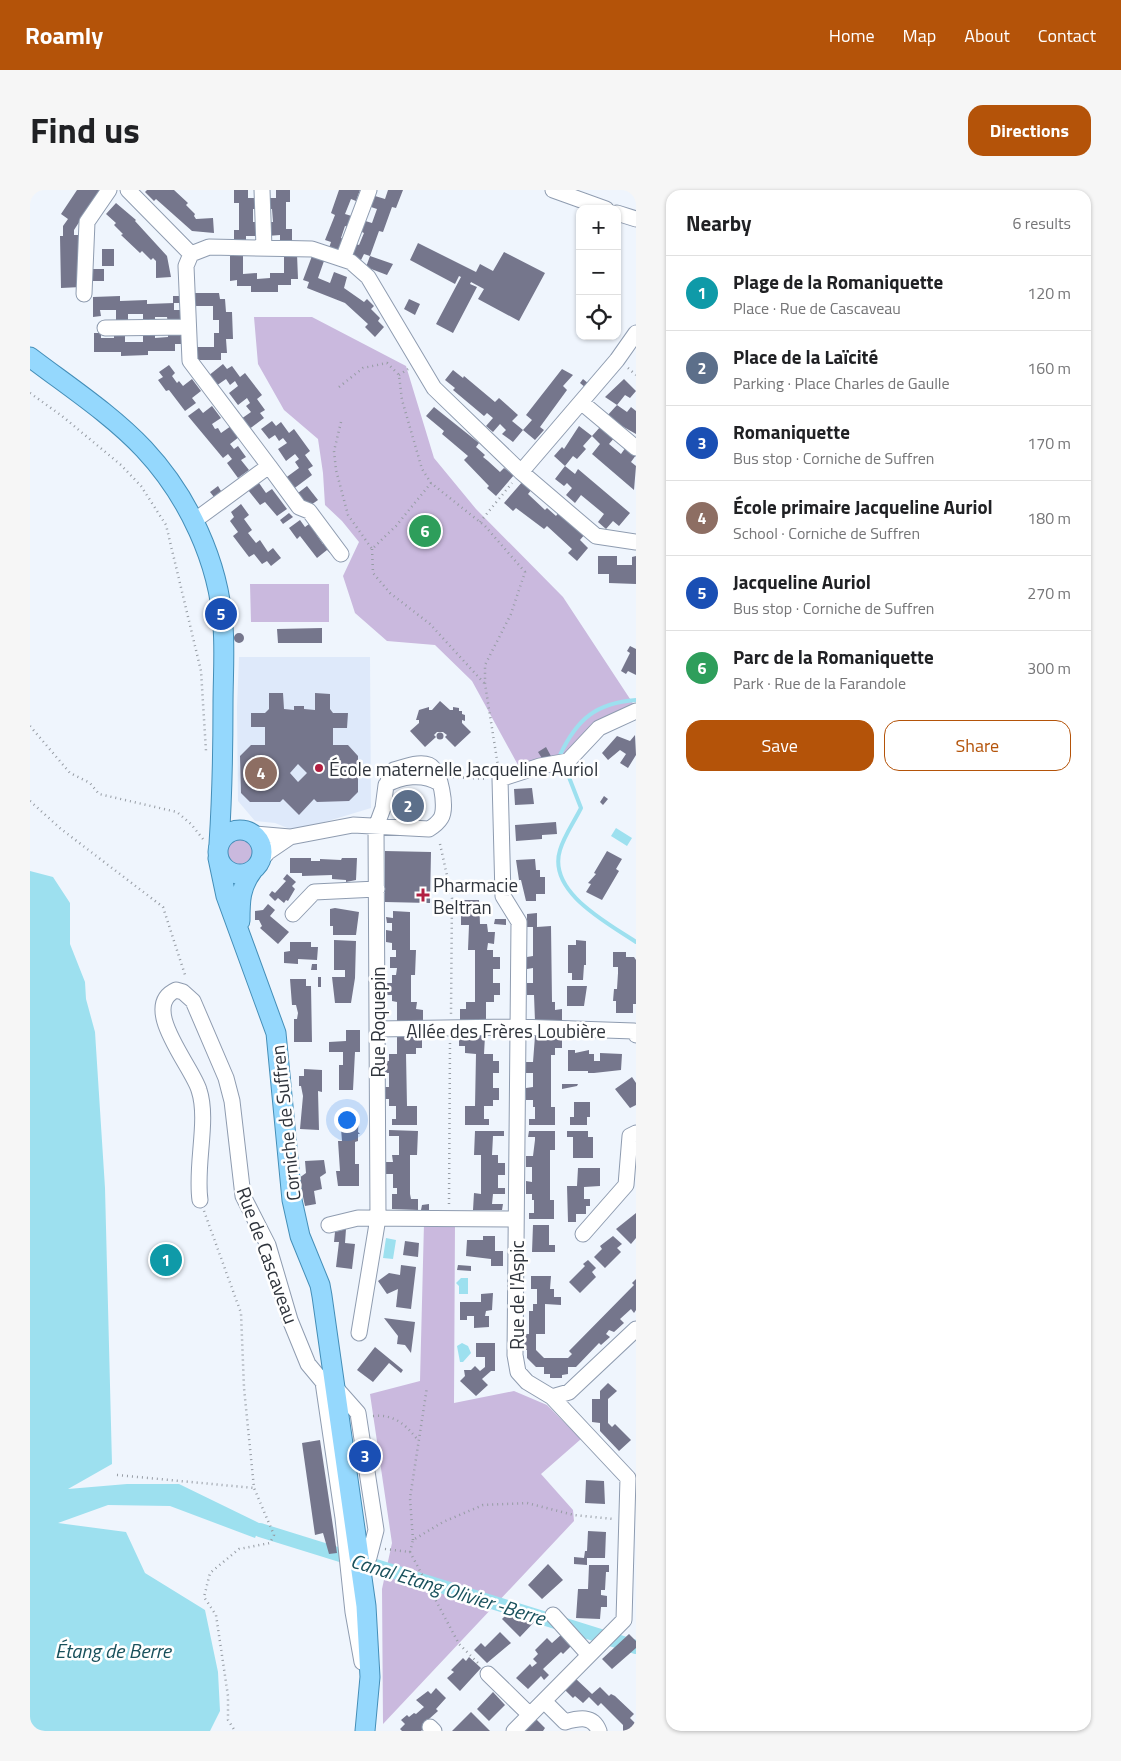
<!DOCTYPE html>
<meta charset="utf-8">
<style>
body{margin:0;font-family:"Titillium Web",sans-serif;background:#f6f6f6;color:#202124}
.controls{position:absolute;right:15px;top:15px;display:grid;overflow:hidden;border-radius:10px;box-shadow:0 1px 4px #0004}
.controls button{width:45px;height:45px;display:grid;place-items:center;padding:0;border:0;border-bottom:1px solid #e0e0e0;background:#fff;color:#202124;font:25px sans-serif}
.you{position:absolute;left:316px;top:929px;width:18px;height:18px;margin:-12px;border:4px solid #fff;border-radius:50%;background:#1a73e8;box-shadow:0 0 0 8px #1a73e833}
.badge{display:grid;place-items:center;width:32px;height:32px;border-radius:50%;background:#b45309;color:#fff;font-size:16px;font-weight:700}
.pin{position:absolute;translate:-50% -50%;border:2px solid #fff;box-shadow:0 1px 5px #0006}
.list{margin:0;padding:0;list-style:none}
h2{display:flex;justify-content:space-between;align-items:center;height:65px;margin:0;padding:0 20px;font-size:21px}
h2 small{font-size:16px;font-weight:400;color:#757577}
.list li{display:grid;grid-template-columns:32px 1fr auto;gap:15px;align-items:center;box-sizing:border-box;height:75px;padding:0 20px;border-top:1px solid #e0e0e0}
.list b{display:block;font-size:19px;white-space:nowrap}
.list p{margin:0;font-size:16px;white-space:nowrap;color:#757577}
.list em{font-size:16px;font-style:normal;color:#757577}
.actions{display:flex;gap:10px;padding:15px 20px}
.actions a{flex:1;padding:11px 0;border:1px solid #b45309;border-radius:15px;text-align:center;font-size:18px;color:#b45309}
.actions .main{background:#b45309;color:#fff}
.icon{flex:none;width:28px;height:28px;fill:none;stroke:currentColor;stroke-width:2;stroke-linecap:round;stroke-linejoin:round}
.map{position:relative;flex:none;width:606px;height:1541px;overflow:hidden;border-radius:15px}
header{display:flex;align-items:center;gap:30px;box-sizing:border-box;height:70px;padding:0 25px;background:#b45309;color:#fff}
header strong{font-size:24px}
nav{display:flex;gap:28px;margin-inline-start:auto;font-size:18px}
.intro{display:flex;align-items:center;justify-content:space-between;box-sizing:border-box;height:120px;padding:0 30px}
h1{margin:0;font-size:35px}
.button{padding:12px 22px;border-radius:15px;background:#b45309;color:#fff;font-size:18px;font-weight:700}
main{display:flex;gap:30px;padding:0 30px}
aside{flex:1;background:#fff;border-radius:15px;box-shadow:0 1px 4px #0004}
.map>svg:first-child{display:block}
</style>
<header>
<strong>Roamly</strong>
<nav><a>Home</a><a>Map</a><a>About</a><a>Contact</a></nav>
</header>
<div class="intro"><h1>Find us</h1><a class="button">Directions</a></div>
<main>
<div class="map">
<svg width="606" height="1541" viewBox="0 0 606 1541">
<rect width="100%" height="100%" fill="#eff5fd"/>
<!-- built -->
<path fill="#dee9fa" d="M209,467H340L341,618L265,641L245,633L225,631L208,611L207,517Z"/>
<!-- green -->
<path fill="#cab9de" d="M224,127H282L376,176L404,268L446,319L533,407L604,515L564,532L533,570L488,575L442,491L405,455L357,451L325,423L313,386L329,352L312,331L295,315L293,283L288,249L254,220L228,174Z
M220,394H299V432H221Z
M192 661a16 16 0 1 1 32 0a16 16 0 1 1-32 0Z
M394,1033L425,1034L424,1213L484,1201L517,1215L551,1249L511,1284L543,1320L544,1331L353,1534L352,1399L362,1353L340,1204L390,1191Z"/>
<!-- water -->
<path fill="#9de0ef" d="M586,638L602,648L597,656L581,646Z
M0,681L23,687L40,713V754L55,792L56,809L65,842L75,998L82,1274L38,1299L97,1294H149L231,1334L225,1348L140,1316L78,1315L28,1333L96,1342L115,1383L175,1420L188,1482L190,1521L180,1541H0Z
M356,1048L366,1050L363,1069L353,1068Z
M431,1088H438V1104H429V1096L426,1093Z
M432,1153L438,1156L441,1163L433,1172H430L427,1156Z"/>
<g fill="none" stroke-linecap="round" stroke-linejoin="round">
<!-- stream -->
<path stroke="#9de0ef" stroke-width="4" d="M530,565C547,529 566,513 606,510
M535,577L551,618C544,632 534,646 530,660C517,702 578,733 606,752"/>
<!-- canal -->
<path stroke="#9de0ef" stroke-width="14" d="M230,1340L606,1457"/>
</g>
<!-- building -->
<path fill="#75768c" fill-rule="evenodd" d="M47,0H70L44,40V45H50L51,97L31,98L30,46H33V36L38,29L31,24Z
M117,0H144L158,13L156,15L165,24L164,26L166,29L183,28L184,43L162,41L126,9L124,11L115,2Z
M204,0H218V8H228L229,19H223V32H229L230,46H216V52H204V40H209V13H204Z
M246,0H260V12H256V39H262V51H250V45L237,46L236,32H243L242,19H237L236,8H246Z
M309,0H330L326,11L321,9L315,24L325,27L321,38L315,36L311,48L317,50L312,63L299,58L301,52L295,50L305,25L301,23Z
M358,0H373L366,18L362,17L353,42L349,41L340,66L334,64L331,70L319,65L323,53L329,55L334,43L328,40L332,30L342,33L347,19L341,17L345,6L355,9Z
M86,13L106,30L105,31L137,66L141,87L126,88V71L123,68L121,70L112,61L110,63L91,45L93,44L84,35L86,33L76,24Z
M388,53L446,82L450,74L463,81L474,62L515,83L489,131L448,109L454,99L441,92L440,94L447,97L423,143L406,134L431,87L429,86L425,94L380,70Z
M72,59H84V76H72Z
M254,64H267L268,89H261V95H248V102H221V96H207V90L200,91V66L213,65V84L227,83V89L240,88V83H254Z
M282,66L294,71L288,88L300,93L304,82L317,87L314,98L334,112L337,109L344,116L341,119L350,128L348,131L354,137L345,147L335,137L338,134L315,113L277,98L279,92L273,90Z
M340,66L363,74L357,85L336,77Z
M62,79H74V91H63Z
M164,103H189L190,109H195L196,122H202L203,149H196L197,163H191V170H166V157H184V143H189V130H183V116H165Z
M90,106V111L117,110V114L144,113V120H151V134H138L137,127H125V133L113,134V124H98V130H86V120H70L71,126L63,127V107Z
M143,106H150L151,113H143Z
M379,109L390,114L385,125L374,119Z
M138,141H151L152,154H145V161H118V165L91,166V162H64V143H71V148H84V142H95V152H113V142H125V148L138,147Z
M193,174L197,179L202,176L210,187L215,183L232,205L227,209L235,220L230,223L234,228L218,240L211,229L221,222L216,216L220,213L217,208L208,215L199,203L208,196L205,191L200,195L196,189L186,196L178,186Z
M139,175L145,183L142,186L147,193L149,191L153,196L162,189L171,201L162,208L166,213L155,221L139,200L136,201L128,190L133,187L129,182Z
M532,179L543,185L533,196L537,200L510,237L514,240L505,250L493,240L483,252L472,244L476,240L470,234L463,242L456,236L463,228L457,223L454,226L423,200L425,198L415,190L423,180L433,188L434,186L465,212L469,208L488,225L482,231L493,240L502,230L496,225Z
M553,189L559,194L556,198L550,193Z
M594,189L606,201L600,208L595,205L587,215L597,222L601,217L606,221V244L576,227L587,215L575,207Z
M182,216L191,228L182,234L185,239L188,238L191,243L201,236L209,247L200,254L204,259L208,256L216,267L211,270L219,280L208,288L197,273L202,269L198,264L193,268L158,226L169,218L173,223Z
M404,217L449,253L446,257L455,265L453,267L458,271L470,282L474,278L484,285L466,306L457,298L459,296L434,270L438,266L412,244L414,241L396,226Z
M242,231L246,236L251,232L259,243L264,239L280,261L275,265L283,276L278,279L282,285L262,300L254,289L269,278L265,272L269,269L265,264L256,271L248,259L257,253L253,248L249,251L245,245L239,249L231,239Z
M549,236L562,246L571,236L585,247L579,254L591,264L596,257L606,265L601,272L606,276L604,300L562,264L570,254L562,246L553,256L556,259L547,269L543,266L535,276L524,266L532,257L534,259Z
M535,276L545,284L548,279L600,323L589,336L583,331L576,339L568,332L574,324L551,305L545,313L536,305L542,298L537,293L534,296L525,289Z
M493,291L502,299L498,304L515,320L517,318L526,326L529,322L555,344L550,350L558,358L547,371L538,363L542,359L517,336L514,339L486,318L483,321L474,313Z
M229,293L236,303L242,299L257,319L247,326L235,312L230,315L218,300Z
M188,296L191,301L184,307L180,302Z
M277,296L288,310L278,317L268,303Z
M211,314L219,325L214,329L222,340L218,343L226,353L230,350L238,362L243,358L251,368L241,376L237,371L232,374L224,364L219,367L203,346L208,342L200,331L204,327L201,322Z
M259,323L263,327L253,334L250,330Z
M270,330L275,337L283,331L290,340L286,344L293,354L298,351L305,360L300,363L297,360L287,368L270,346L267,349L259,338Z
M568,366H587V375H602V367L606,366V394L579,393V384H568Z
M292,438V453H248L247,439Z
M204 448a5 5 0 1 1 10 0a5 5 0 1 1-10 0Z
M600,456L606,459V485L598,481L596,484L591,481L600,463L597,461Z
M239,503H253L254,519L264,520V516H274V519L285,520V503L300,504V519L303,523H318L317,538H303V555H318L328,566V602L319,611L287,612L284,609L269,625L253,609L250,612H220L211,603L210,566L221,555H235V537H221V523H235L239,519ZM268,574L277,583L268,592L260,583Z
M410,511L420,520H423V517L429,518V521H432V524L435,525V531L432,530V533L441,542L425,557L415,547L417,545L413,542H407L404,545L406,547L395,557L380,541L389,533V530H386L389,520L399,517V520H402Z
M406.5 546a3.5 3.5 0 1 1 7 0a3.5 3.5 0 1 1-7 0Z
M605,545L606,565L598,578L590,573L596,564L590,560L578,570L572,563L587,546L600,551Z
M516,557L522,568L515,573L508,562Z
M502,598L504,614L485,615L484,599Z
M574,606L578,609L573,615L570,612Z
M526,632L527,644L512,645V649L486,651L485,635Z
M355,661L401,662L400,713L355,712Z
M577,661L592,669L586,679L589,681L572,710L556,702L561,694L558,693L566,684L564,683Z
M260,668H281V671H290V669L311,670L312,668H327L326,690L316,692V690L302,689V685L272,686V683H260Z
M505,669L506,680H510V687H515V704H506V711H496L491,690H489L486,670Z
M257,684L266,692L262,696L265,699L258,711L256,710L254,713L248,708L245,711L239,705L242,701L245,703L256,691L253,689Z
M423,691H427V697H423Z
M431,710H449L450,734H457L458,742H465L464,754L458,753L457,760H463V767H470V779H463V793H470V805H464V812H456V830L430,831V819H436V812H445V760H438L439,735H431Z
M238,714L245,720L240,726L259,742L248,754L230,738L232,736L229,730H225V721L233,720Z
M305,718L329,722L326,745H303V736H300V719Z
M363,721L380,722V760H386L385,785H381V812H387L386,819L393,820V831H367V812L362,811V805H355V793H362V785H366L367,778H360V767H366V760H362V753L356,752V740L362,741V733H357L356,727L363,728Z
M507,723V737L521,736L522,812H525V820L532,819V831H505L504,805H497V793H503V778L497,779V767L503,766V737H497V724Z
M465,729H476V735L464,734Z
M304,750L326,751L325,788L321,813H305L302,787H315V780H304Z
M546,750L556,751V775H554L553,790H542V783H538V755H546Z
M260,752H281V757H288L287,770L268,769V774L254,773V762L260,761Z
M583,762H596V767H604L606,770V814H603V823H586V811H583L584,799H587L588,783V777H583Z
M282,774H287V780H281Z
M288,787H291V797H288Z
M260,789H276V796H281L282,852H264V829H267L268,823L266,815H262Z
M537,796H557L554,816H537Z
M316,840H330V862H325L323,900H309V875H313V862H299V852L316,851Z
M367,846L392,847V858H386V864H376L377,916H387V935H362V929H366V916H359V909H352V897H359V883H352V871H359V864H367Z
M429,846H455L454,864H463V871H469V883H463V898H469V910H463V916H454V929H459V935H435V916H445L446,864L435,863V856H429Z
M505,846L532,847V858H525V865H521V917H525V935H499V929H505V917H503V910H496V898L503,897V883H496V872H503Z
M538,860H545V863L559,860V864H564V871H570V863L592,864L591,880L564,883H558V881H538Z
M274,879L292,880V902L288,901L289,940L270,939L273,906L271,896H269V886H274Z
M602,887L606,893V915L600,918L585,899Z
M532,894H548L547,896L532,899Z
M544,912H560V927H557V935H540V927H544Z
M310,926H329L328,942L330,944H328V951L325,952V974H329V996H308L306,981H310L308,951H312Z
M359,940L388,941L387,965H380V1004L381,1009H388V1020L362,1019V1004H367V998H363V984H356V972H363L362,965H369V946H359Z
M445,941H474V946H463L462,965H468V973H475V985H468V998H475V1004H463L462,1014H473L472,1020H443L444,1003L451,1004V965H444Z
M499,941H525V960H520V1010H524V1029H499V1023H504V1010H502V1004H496V991L502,992V977H496V966H503L505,950V947H498Z
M537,941H558V947H563V968H543V947H537Z
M294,970L296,983L290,987L292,999L284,1001L286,1014L275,1016L269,988L276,983L275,971Z
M548,978H570V996L554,997V1009H560V1016H556V1024H546V1032H538L537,996H547Z
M399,1014V1020H391L392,1015Z
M606,1023V1048L601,1054L586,1039Z
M503,1035H519V1055H525V1062H502Z
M316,1039L315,1053L325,1054L322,1079L306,1077L309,1052H304L305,1042Z
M453,1046H465V1061H473V1076H461V1069L436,1066L437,1050H453Z
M583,1046L592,1054L587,1058L591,1062L575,1078L564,1067L572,1059L570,1056Z
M375,1051L389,1053L388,1067L373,1065Z
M558,1070L566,1078L562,1082L566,1087L550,1103L539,1092L555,1076L553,1074Z
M371,1075L386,1077L381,1119L366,1117L368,1099L357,1104L348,1091L359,1083L370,1085Z
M428,1075L441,1076V1081L427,1080Z
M501,1086H521L520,1099H524V1107H531V1115L515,1114V1144H506V1160L514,1168H538L542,1164L539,1161L604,1095L602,1093L606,1089V1120L604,1123L601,1119L590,1129L594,1133L584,1142L579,1140L576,1144L580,1147L571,1155L569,1153L546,1177H538V1184L532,1185V1188H520V1184H514V1177H506L497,1168V1160H494L495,1144H499V1121H503V1114H507V1099H501Z
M463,1103L462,1120L456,1121L455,1126H459V1137L444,1138V1126H437V1130H430V1112H451V1104Z
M354,1128L385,1132L381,1163L375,1155L367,1154L368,1146Z
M446,1153H465V1181H461L452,1189L458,1195L446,1206L430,1191L435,1186L434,1180H441L445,1176L450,1181L455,1177V1167H446Z
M345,1157L373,1180L371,1183L359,1173L343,1192L327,1180Z
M578,1193L587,1201L578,1209V1233L582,1237L585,1234L601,1250L589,1261L570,1241V1233L562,1232V1209H570V1201Z
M290,1250L307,1363L299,1364L293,1343L285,1345L272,1253Z
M556,1290L574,1291L575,1314L555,1313Z
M558,1341L576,1342L575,1368H557V1375L544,1374V1367L554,1368L555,1361H557Z
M518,1374L533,1390L512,1409L498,1395Z
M559,1375H579V1382H576L575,1400H571V1405L577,1406V1417H571L570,1429L546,1428L548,1399H558Z
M487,1418L497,1428L503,1423L508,1428L490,1447L472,1429L480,1421L482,1423Z
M470,1442L481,1453L457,1473L444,1460L451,1453L455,1457Z
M532,1444L542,1455L533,1464L531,1462L513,1479L519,1485L514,1490L511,1486L498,1499L486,1488L500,1474L502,1477L507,1473L503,1469L508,1464L505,1460L517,1448L522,1453Z
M599,1444L606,1451V1458L582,1479L572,1469Z
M439,1467L451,1478L430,1501L417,1488L424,1482L421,1480L433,1468L436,1471Z
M545,1488L562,1504L570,1497L579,1506L581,1504L585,1506L604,1524L600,1528L606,1534V1541H593V1535L571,1513L568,1516L559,1507L553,1513L545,1506L543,1508L534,1499Z
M406,1498L416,1508L406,1519L408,1521L399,1529L401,1531L391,1541H372L370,1539L375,1534L371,1530L377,1525L379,1527L384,1523L386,1524L394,1517L386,1510L398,1501L401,1504Z
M463,1502L475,1515L459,1531L447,1519Z
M441,1522L460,1541H422Z
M505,1528L515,1538L513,1541H495L494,1539Z"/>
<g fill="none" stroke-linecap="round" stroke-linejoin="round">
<!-- minor casing -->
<g stroke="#8f9cb0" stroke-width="17">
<path id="minor" d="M98,0L161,64
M232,0L234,58
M523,0L576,19
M587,23L606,29
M313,69L339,0
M54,104L57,32L79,0
M75,138L158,137
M551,212L606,258
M239,276L269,317L279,321L311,364
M491,282L587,170L606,143
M164,331L239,276L160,171L156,76L161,64L179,57L282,59L321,72L338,87L404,198L491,282L566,346L606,352
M225,644L260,647L323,635L399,639C404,636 408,633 411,628C417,618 411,580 399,575C389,571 374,577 364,580L358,591
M230,671L238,662L260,647
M263,724L284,702L347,699
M347,839L488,837L604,841L606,845
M170,1010C165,975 179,930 169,900C162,876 109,817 146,800L153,802L163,811L196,888L202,911L213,1006L238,1055L260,1130L278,1174L293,1192L305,1197L328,1223L346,1340L339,1367L331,1382
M299,1035L328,1028L485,1029
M553,1044L596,995L600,946L606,943
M329,1143L348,1028L346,637L353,618L356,595C371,586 393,583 409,593
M293,1192L313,1328L323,1422L332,1472
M522,1207L539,1202L606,1139
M523,1425L559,1465
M594,1430L598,1288L522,1207L497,1192L488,1182L485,1165L489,732L473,706L470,589L510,576L538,571L569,538L606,521
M458,1484L500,1525
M514,1511L535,1532
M535,1532C549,1528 563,1525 569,1541
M400,1537L404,1541
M484,1541L594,1430"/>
</g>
<!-- major casing -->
<g stroke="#448eb8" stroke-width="21">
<path id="major" d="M0,167C38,196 81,224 114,259C158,306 189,372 193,436C195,462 193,489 193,515C193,562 192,608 189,654
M188 662a22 22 0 1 1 44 0a22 22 0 1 1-44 0Z
M188,668L196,706L246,843L262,1010L270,1046L290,1095L292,1106L336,1416L340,1487L335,1541
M210,731C210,711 210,697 223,680"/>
</g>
<!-- path -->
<path stroke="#969ca4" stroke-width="2.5" stroke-dasharray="1 4" stroke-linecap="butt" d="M598,178L606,185
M369,185L378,179
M309,197L333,178L357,173L369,185L372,210L392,279L401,293L455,336L495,382L481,424L455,475V494L468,576
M0,203L32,226L91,275L111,296L136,335L171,481L176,561
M311,232L304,261L306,280L318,325L342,359L366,336L401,293
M450,332L482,293
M342,359L343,383L360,403L400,434L454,493
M0,536L40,583L60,593L69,604L147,622L161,634L173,649
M423,587L458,589
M0,611L31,639L133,717L156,788
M410,654L422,708L421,824
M419,1014L420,852
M174,1021L211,1123L214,1198L224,1298L244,1345L240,1353L209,1359L180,1383L174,1407L186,1425L198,1506V1530L205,1541
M343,1226C364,1224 375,1234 388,1250
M87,1285L224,1298
M383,1350L380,1308L397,1197
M355,1359L380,1362L429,1454L450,1475
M380,1362L383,1350L413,1332L453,1315L497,1313L544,1325L584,1329"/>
<!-- minor -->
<use href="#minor" stroke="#fff" stroke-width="15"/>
<!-- major -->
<use href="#major" stroke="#95d8fd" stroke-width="19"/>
</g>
<!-- markers -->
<g fill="#b21f41" stroke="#fff" stroke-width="2">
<circle cx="289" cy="578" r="5"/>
<path d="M390.5 697.5h5v5h5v5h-5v5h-5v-5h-5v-5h5z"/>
</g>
<g text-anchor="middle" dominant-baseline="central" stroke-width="5" stroke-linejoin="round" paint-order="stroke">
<!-- poi labels -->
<g font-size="19" fill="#2f343c" stroke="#fff" text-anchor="start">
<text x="299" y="578">École maternelle Jacqueline Auriol</text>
<text x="403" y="694">Pharmacie<tspan x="403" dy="22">Beltran</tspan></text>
</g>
<!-- street labels -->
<g font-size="19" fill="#2f343c" stroke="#fff">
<text transform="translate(347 832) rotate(-90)">Rue Roquepin</text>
<text x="476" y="840">Allée des Frères Loubière</text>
<text transform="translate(255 933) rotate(-96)">Corniche de Suffren</text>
<text transform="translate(238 1065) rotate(70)">Rue de Cascaveau</text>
<text transform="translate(486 1105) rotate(-90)">Rue de l'Aspic</text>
</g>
<!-- water labels -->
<g font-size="20" font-style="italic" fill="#19515c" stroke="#fff">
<text transform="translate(418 1399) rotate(17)">Canal Etang Olivier -Berre</text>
<text x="83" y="1460">Étang de Berre</text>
</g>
</g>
</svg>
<div class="controls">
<button>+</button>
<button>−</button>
<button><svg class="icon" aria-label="locate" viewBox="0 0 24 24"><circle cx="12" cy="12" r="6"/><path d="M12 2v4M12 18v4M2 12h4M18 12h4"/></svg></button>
</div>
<div class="you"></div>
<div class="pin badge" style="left:136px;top:1070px;background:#0f9aa8">1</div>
<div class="pin badge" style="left:378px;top:616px;background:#5c6f8a">2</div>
<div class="pin badge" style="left:335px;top:1266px;background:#1a4fb4">3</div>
<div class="pin badge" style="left:231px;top:583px;background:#8d6e63">4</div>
<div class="pin badge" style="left:191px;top:424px;background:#1a4fb4">5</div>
<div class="pin badge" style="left:395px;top:341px;background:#2e9e5b">6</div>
</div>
<aside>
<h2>Nearby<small>6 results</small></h2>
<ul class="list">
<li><span class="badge" style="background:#0f9aa8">1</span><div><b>Plage de la Romaniquette</b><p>Place · Rue de Cascaveau</p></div><em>120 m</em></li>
<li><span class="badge" style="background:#5c6f8a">2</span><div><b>Place de la Laïcité</b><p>Parking · Place Charles de Gaulle</p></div><em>160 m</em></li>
<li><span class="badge" style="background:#1a4fb4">3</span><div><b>Romaniquette</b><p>Bus stop · Corniche de Suffren</p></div><em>170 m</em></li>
<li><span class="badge" style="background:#8d6e63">4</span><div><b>École primaire Jacqueline Auriol</b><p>School · Corniche de Suffren</p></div><em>180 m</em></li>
<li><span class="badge" style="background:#1a4fb4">5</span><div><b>Jacqueline Auriol</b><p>Bus stop · Corniche de Suffren</p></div><em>270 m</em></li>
<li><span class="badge" style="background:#2e9e5b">6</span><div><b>Parc de la Romaniquette</b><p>Park · Rue de la Farandole</p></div><em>300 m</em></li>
</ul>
<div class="actions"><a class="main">Save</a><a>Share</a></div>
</aside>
</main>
